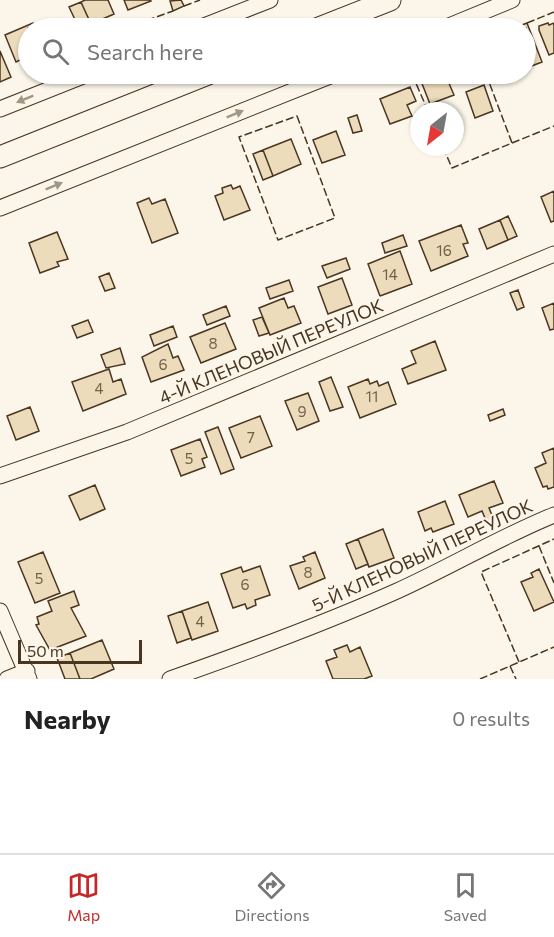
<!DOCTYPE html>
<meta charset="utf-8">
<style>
body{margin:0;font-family:Commissioner,sans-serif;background:#f2f2f2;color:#222}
.compass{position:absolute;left:410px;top:102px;width:54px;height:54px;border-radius:50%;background:#fff;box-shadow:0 2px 4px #0004;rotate:211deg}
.scale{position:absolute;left:18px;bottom:15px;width:124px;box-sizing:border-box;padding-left:6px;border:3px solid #4a3520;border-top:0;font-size:16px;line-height:21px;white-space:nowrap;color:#4a3520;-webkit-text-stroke:4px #fbf6e9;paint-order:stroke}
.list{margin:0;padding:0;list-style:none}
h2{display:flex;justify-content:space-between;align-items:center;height:78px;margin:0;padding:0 24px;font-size:26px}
h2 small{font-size:20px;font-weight:400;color:#767676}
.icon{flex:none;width:33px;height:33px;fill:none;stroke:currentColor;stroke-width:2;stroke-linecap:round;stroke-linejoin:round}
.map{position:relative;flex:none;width:554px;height:679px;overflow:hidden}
.search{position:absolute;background:#fff;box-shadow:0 2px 4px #0004;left:18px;right:18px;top:18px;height:66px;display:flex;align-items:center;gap:15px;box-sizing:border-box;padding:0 21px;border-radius:33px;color:#767676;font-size:22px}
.sheet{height:174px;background:#fff}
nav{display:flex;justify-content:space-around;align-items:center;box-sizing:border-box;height:84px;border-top:2px solid #e0e0e0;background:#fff;font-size:16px;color:#767676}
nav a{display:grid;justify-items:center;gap:3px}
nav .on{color:#c62828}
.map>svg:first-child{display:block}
</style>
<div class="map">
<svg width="554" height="679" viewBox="0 0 554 679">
<rect width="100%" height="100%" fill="#fbf6e9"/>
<!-- building -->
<path fill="#ecdcbc" stroke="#4a3520" stroke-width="1.5" d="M85,0H108L114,14L91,24L81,2Z
M124,0H150L151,1L128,10Z
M181,0L184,6L173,11L170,1Z
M81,2L91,24L93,28H79L69,7Z
M33,23L35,28H28V56L16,62L5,35Z
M527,23L542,62L529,67L526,58V28H514Z
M548,23L549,25L554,23V53L549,55L539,30V26Z
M0,51L11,77L0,82Z
M445,74L454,95L430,104L421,81Z
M484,85L493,111L475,118L466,92Z
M410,87L416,101L407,105L412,116L390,124L380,99Z
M357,115L362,131L353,133L348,118Z
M336,131L345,155L322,163L313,140Z
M291,139L301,164L273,176L263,150Z
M263,150L273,176L263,180L253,154Z
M231,185L233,189L240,186L250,210L224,220L215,196L223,193L222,188Z
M554,191V221L551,222L541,197Z
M149,198L152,204L165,199L178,233L152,243L137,203Z
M508,216L517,236L508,240L500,220Z
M500,220L508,240L487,249L479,229Z
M461,225L468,243L463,244L468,256L431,271L419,241Z
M57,232L68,259L57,262L59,266L40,273L29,243Z
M403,235L407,246L385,253L382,243Z
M400,251L412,284L380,296L368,264Z
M346,258L350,269L327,278L322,266Z
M109,273L115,288L105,291L99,277Z
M342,278L352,305L328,314L318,287Z
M289,280L293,291L270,299L266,288Z
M518,290L524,307L517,310L510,293Z
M284,298L288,308L294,306L301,323L270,335L259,308Z
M554,303V329L550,330L542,308Z
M226,306L230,316L207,325L203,315Z
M262,317L269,333L259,336L253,320Z
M88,320L93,332L77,338L72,326Z
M225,323L236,349L201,363L190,337Z
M173,326L177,337L154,346L150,335Z
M435,341L446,370L408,384L402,369L416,363L411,351Z
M168,344L173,358L178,356L184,370L151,382L142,357Z
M120,348L125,364L106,368L101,355Z
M109,369L113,382L121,379L126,394L83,411L72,382Z
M331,377L343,407L330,411L319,382Z
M368,379L370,384L377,381L379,386L388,382L396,404L360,418L348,387Z
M308,393L319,421L297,430L285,401Z
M30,407L39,431L16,440L7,416Z
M503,409L505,415L490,421L488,415Z
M260,416L272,446L241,458L229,428Z
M218,427L234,469L221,474L205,432Z
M200,439L207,457L202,459L205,467L181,476L171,450Z
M554,448V487L548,489L547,486L543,487L535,468L546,463L542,453Z
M494,481L503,503L489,508L494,520L487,523L482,511L468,517L459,495Z
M95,485L105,509L80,520L69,496Z
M445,501L454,524L433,532L431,528L425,531L418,512Z
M383,529L394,558L369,567L358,539Z
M358,539L368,564L356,569L346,544Z
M43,552L60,593L35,603L18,562Z
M315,552L325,578L299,589L290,566L305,561L303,557Z
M260,566L270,595L255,600L256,605L247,609L245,604L233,608L221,574L241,567L243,572Z
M539,569L554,602L534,611L521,582L533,577L531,573Z
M74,591L79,605L71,608L86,636L50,650L36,625L39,624L37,617L52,611L48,601Z
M208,602L218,631L192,640L182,611Z
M182,611L191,638L177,643L168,616Z
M102,640L114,669L91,679H80L70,653Z
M347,645L350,652L360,647L372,676L364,679H333L326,661L337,657L334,650Z
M70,653L80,679H65L57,658Z"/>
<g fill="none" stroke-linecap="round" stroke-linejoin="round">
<!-- street casing -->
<g stroke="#4a3520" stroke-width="17">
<path id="street" d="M199,28L270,0
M444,28L512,0
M0,109L88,74
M0,208L335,74
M0,476L127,432L554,254
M0,611L29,679
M7,679L27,671
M170,679C247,652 323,624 397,591C450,567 500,537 554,515"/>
</g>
<!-- secondary casing -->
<g stroke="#4a3520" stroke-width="23">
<path id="secondary" d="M319,28L390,0
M0,157L208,74"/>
</g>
<!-- street -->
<use href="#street" stroke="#fbf6e9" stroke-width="15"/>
<!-- secondary -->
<use href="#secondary" stroke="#fbf6e9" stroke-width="21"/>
<!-- fence -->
<path stroke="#4a3520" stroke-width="1.5" stroke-dasharray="8 3" stroke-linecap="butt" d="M184,6L200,0
M527,23L554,12
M126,28L173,11
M412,74L428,111
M297,116L335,218L278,240L239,137Z
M512,143L554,126
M443,147L452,168L512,143L486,74
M539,546L554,583
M519,662L481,572L554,539
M510,666L516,679
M480,679L554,647"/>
</g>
<!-- one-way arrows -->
<defs><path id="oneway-solid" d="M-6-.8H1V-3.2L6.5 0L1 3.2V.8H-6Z" transform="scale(1.5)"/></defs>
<g fill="#a29684">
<use href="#oneway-solid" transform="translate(25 99) rotate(158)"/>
<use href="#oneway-solid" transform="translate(235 114) rotate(-22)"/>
<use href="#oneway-solid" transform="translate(54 186) rotate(-22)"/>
</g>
<g text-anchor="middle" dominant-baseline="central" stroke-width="4.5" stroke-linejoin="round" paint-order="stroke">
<!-- number labels -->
<g font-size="15" fill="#725f47">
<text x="444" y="250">16</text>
<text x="390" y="274">14</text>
<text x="213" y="343">8</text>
<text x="163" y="364">6</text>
<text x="99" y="388">4</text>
<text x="372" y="396">11</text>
<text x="302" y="411">9</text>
<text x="251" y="437">7</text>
<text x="189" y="458">5</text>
<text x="308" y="572">8</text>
<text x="39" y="578">5</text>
<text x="245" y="584">6</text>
<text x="200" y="621">4</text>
</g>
<!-- street labels -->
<g font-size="18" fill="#4a3520" stroke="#fbf6e9">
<text transform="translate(271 351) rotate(-23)">4-Й КЛЕНОВЫЙ ПЕРЕУЛОК</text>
<text transform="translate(422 555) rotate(-25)">5-Й КЛЕНОВЫЙ ПЕРЕУЛОК</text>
</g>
</g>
</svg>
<svg class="compass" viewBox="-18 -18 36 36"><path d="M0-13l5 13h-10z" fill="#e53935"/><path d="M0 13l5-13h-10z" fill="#767676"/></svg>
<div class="scale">50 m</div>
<div class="search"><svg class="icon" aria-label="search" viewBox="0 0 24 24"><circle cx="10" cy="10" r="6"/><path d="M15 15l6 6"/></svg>Search here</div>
</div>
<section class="sheet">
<h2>Nearby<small>0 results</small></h2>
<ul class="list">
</ul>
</section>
<nav>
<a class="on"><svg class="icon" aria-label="map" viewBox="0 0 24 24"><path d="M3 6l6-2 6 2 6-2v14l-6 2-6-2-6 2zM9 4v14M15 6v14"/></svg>Map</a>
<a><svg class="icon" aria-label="directions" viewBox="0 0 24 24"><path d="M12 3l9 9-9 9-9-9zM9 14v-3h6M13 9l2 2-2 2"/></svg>Directions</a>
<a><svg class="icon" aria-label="saved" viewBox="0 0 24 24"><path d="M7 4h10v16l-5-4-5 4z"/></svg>Saved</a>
</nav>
